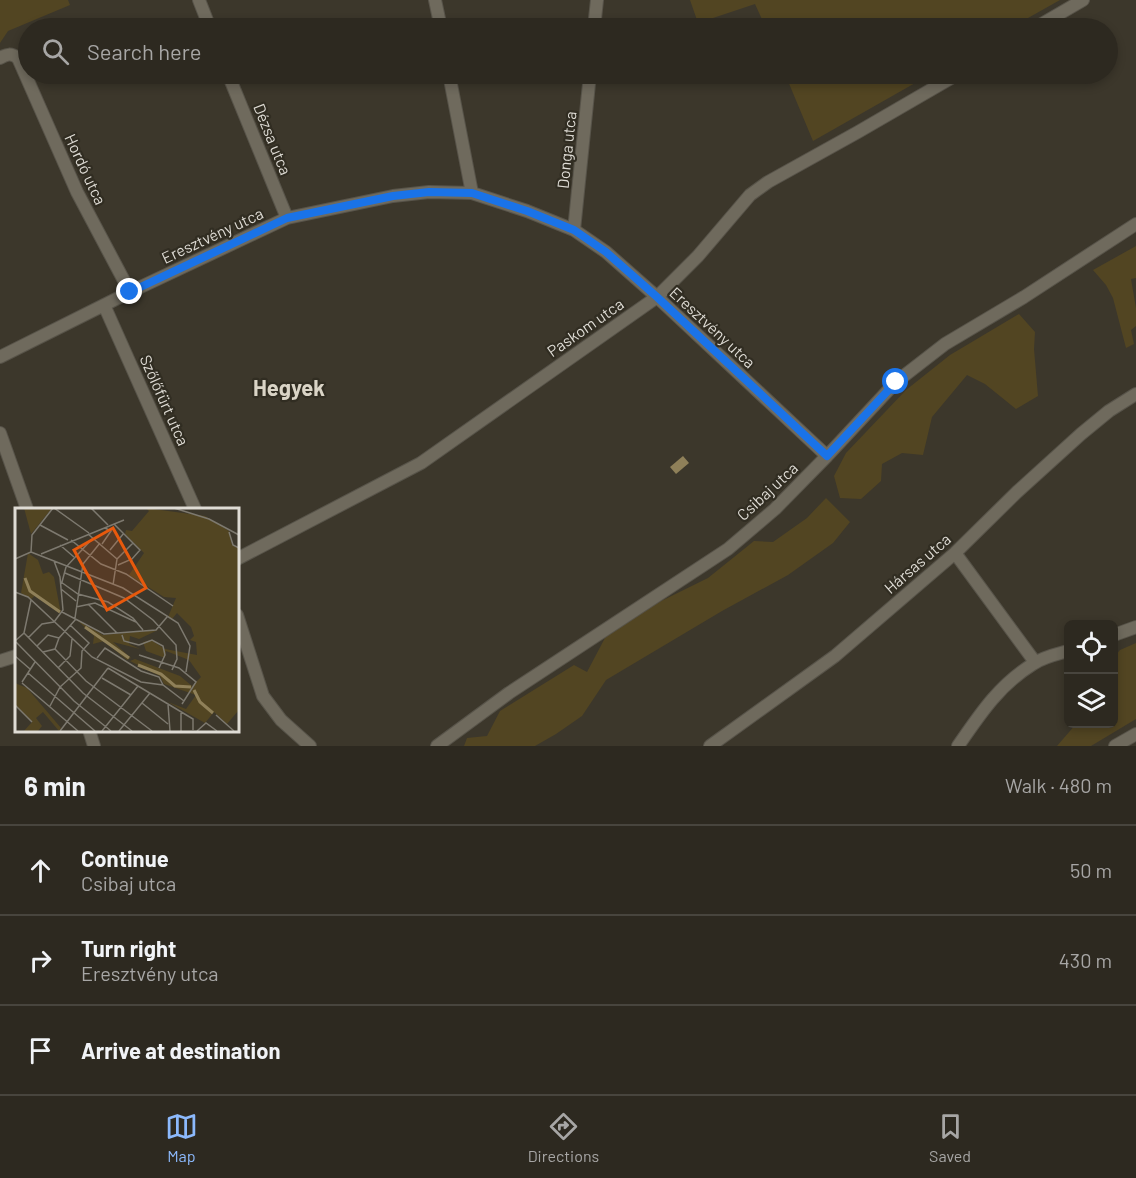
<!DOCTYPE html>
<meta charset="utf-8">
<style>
body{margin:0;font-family:Barlow,sans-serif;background:#353129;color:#f1f3f6}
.controls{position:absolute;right:18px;bottom:18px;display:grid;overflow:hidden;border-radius:9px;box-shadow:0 3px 9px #0003}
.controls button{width:54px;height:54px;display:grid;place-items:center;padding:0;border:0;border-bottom:2px solid #48453e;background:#2d2920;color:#f1f3f6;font:30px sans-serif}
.stop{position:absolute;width:18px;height:18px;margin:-14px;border:4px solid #1a73e8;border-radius:50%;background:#fff}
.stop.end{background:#1a73e8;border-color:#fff;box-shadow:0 2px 6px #0008}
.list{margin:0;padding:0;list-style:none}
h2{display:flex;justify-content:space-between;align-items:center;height:78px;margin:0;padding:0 24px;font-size:26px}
h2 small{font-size:20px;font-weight:400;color:#a7a6a5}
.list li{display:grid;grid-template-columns:39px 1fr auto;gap:18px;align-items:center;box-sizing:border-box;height:90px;padding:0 24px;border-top:2px solid #48453e}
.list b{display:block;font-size:22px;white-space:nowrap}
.list p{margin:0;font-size:20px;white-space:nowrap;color:#a7a6a5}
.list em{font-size:20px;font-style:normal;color:#a7a6a5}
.icon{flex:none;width:33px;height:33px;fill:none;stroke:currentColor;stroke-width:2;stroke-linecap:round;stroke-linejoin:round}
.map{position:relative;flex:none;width:1136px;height:746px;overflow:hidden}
.search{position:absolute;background:#2d2920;box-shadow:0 3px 9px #0003;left:18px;right:18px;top:18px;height:66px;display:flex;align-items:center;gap:15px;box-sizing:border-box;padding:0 21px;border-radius:33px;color:#a7a6a5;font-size:22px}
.sheet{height:348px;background:#2d2920}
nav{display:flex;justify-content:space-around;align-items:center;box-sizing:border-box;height:84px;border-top:2px solid #48453e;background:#2d2920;font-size:16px;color:#a7a6a5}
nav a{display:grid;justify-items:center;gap:3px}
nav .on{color:#8cb9fc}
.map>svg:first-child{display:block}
</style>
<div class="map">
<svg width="1136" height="746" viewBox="0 0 1136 746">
<rect width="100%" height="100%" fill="#3c372b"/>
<!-- green -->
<path fill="#524522" d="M0,0H68L70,5L8,31L0,43Z
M690,0H1060L1010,28H766L755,4L698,23Z
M785,74H931L813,141Z
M1136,246V278L1131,279L1136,308V326L1131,330L1134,344L1126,348L1113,298L1106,285L1093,270Z
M1019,314L1035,332L1034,349L1038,396L1016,409L985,384L967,375L932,417L923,455L902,453L882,464L881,481L861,499L840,498L834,476L846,453L906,390L950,355Z
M826,498L850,522L833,543L788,575L722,611L606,680L582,716L556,734L535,746H464L467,738L487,736L500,711L574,665L587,672L606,636L643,610L708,578L754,541L773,542L807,518Z
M1136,643V719L1091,746H1057L1076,724H1114V657L1120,650Z"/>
<!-- water -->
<path fill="#8f8059" d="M683,456L689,463L676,474L670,467Z"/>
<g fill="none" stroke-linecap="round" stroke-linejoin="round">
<!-- minor casing -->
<g stroke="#58544a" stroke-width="14">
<path id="minor" d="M199,0L210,28
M435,0L441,28
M594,28L597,0
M1035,28L1083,0
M0,58C7,54 11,53 18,58L77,192L130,292
M228,74L287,218
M449,74L472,193
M574,230L590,74
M104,305L195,509
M0,357L130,292L287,218L393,196L429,192L472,193L527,211L574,230L606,252L657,297L827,456
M0,433L27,509
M955,553L1035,662
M237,559L421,463L657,297L698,256L750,195L768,182L858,132L958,74
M237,615L263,696L281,720L310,746
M1114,635L1136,627
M0,661L16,656
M89,730L94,746
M437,746L509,693L728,549L775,509L827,456L896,382L945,344L1024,297L1136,224
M710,746L835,656L955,553L1017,492L1081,434L1109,411L1136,394
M958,746C980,714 999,685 1033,664C1043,657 1057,654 1068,651
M1115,746L1136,734"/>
</g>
<!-- minor -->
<use href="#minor" stroke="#6f6a5d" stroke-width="12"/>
</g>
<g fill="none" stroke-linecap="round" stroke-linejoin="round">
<!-- route -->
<path stroke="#1a73e8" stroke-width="8" d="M130,292L287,218L393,196L429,192L472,193L527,211L574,230L606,252L657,297L827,456L896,382"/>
</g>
<g text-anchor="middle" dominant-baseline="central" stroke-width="4.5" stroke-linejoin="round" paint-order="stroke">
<!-- street labels -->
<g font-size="16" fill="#dfdcd5" stroke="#312d22">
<text transform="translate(273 139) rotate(68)">Dézsa utca</text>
<text transform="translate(566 150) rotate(-84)">Donga utca</text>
<text transform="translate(86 169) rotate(65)">Hordó utca</text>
<text transform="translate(212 235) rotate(-25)">Eresztvény utca</text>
<text transform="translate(585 327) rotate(-35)">Paskom utca</text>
<text transform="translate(713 327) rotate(43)">Eresztvény utca</text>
<text transform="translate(165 400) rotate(66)">Szőlőfürt utca</text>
<text transform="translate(767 491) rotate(-43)">Csibaj utca</text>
<text transform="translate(917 563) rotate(-41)">Hársas utca</text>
</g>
<!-- district labels -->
<g font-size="22" font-weight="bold" fill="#dad4c6" stroke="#312d22">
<text x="289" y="387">Hegyek</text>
</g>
</g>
<!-- overview -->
<g transform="translate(15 508)">
<rect width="224" height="224" fill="#3c372b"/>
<path d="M9,0H37L16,26ZM131,0L190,8L214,23L217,37L223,40V203L212,216L199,204L190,215L153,194L171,201L181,187L149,176L145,168L115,153L120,151L165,168L177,178L186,169L174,152L151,143L150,150L131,143L128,134L136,132L150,141L182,147L181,134L175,132L179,128L176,119L162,105L157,111L153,109L161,90L149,89L114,67L129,45L110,26L111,22L117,23L134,3ZM13,45L23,52L28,66L34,64L39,69L46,106L21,87L16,91L6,85ZM62,112L88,127L143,122L124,131L115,128L114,136L125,141L98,134L116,150L112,152L89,133L78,136L79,128ZM0,175L12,180L46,220L44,223L28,204L21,210L27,218L23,223H9L17,214L0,197Z" fill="#524522"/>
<path fill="none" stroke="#8f8059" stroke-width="3" d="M10,70L15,83L45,104M70,119L114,150M123,157L146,166L160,178L176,179M179,182L185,194L198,205"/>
<path fill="none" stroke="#7d796f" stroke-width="1.5" d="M39,0L74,25M76,0L93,17M159,0L194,11L224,27M99,16L125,42L117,51L103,57M25,17L53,32M214,24L218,37L224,40M73,26L102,51L98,77M56,32L86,56L111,66L158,98M87,36L96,23L90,20M45,37L59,49M95,42L109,25M16,44L108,80L163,115L175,138L171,164M26,46L109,12M0,51L16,44L17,27L38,0M102,51L118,35M39,53L45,69L48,102L39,114M50,65L109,90L138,112L161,137L162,151L157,162M46,74L63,86L93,94L118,110L128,122M47,74L51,59L78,30M46,81L61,93M0,84L13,89L77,149L126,174L148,177L169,193M73,96L102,125M61,99L80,95L121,114M47,104L89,126L141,122L152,109M60,110L68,56L85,35M9,125L68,185L117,223M107,127L109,133L124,137M13,130L27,116L39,114M44,130L61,111M0,133L59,193L96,223M0,133L9,125L16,92M124,137L137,132L148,138L150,147L144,160M22,138L33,127L44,130M40,141L71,173L137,223M28,144L40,141L44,130M124,147L164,160L181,174L167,196M0,148L15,161M82,150L90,140L126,163L144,169L148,177M43,160L55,148L57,131M93,160L178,211V222M13,165L80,223M87,170L116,187M7,174L20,154M7,175L63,223M45,179L66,160L67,143L74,135L55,117M127,195L153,216M153,196L155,223M0,197L17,214M35,198L45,179M166,203V223M201,207L219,223M45,223L93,160M87,223L123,178M104,223L135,185M182,223L191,215L202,223"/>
<path fill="#e8590c" fill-opacity="0.15" stroke="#e8590c" stroke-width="3" d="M98,20L131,80L92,102L59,42Z"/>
<rect width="224" height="224" fill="none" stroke="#dfdcd5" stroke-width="3"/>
</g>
</svg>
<div class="controls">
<button><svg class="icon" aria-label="locate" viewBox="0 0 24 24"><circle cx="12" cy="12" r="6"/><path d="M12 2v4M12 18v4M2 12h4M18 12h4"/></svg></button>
<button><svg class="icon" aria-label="layers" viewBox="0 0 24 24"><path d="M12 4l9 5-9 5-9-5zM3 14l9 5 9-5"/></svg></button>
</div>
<div class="stop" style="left:896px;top:382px"></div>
<div class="stop end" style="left:130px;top:292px"></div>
<div class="search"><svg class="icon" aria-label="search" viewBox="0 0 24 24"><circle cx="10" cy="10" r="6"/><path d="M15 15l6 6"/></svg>Search here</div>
</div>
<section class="sheet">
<h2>6 min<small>Walk · 480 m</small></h2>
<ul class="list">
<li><svg class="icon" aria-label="ahead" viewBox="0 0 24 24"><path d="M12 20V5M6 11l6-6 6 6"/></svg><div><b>Continue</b><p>Csibaj utca</p></div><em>50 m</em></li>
<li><svg class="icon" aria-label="right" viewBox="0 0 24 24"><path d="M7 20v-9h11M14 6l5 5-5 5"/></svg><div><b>Turn right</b><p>Eresztvény utca</p></div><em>430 m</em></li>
<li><svg class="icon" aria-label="arrive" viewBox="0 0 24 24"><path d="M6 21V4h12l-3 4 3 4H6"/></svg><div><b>Arrive at destination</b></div></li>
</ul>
</section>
<nav>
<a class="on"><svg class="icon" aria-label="map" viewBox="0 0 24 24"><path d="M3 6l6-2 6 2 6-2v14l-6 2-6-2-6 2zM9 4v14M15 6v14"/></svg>Map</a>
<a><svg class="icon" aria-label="directions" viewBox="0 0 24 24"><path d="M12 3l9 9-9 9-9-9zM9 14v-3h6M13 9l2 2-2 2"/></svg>Directions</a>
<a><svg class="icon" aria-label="saved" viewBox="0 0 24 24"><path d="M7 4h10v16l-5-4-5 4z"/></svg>Saved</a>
</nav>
